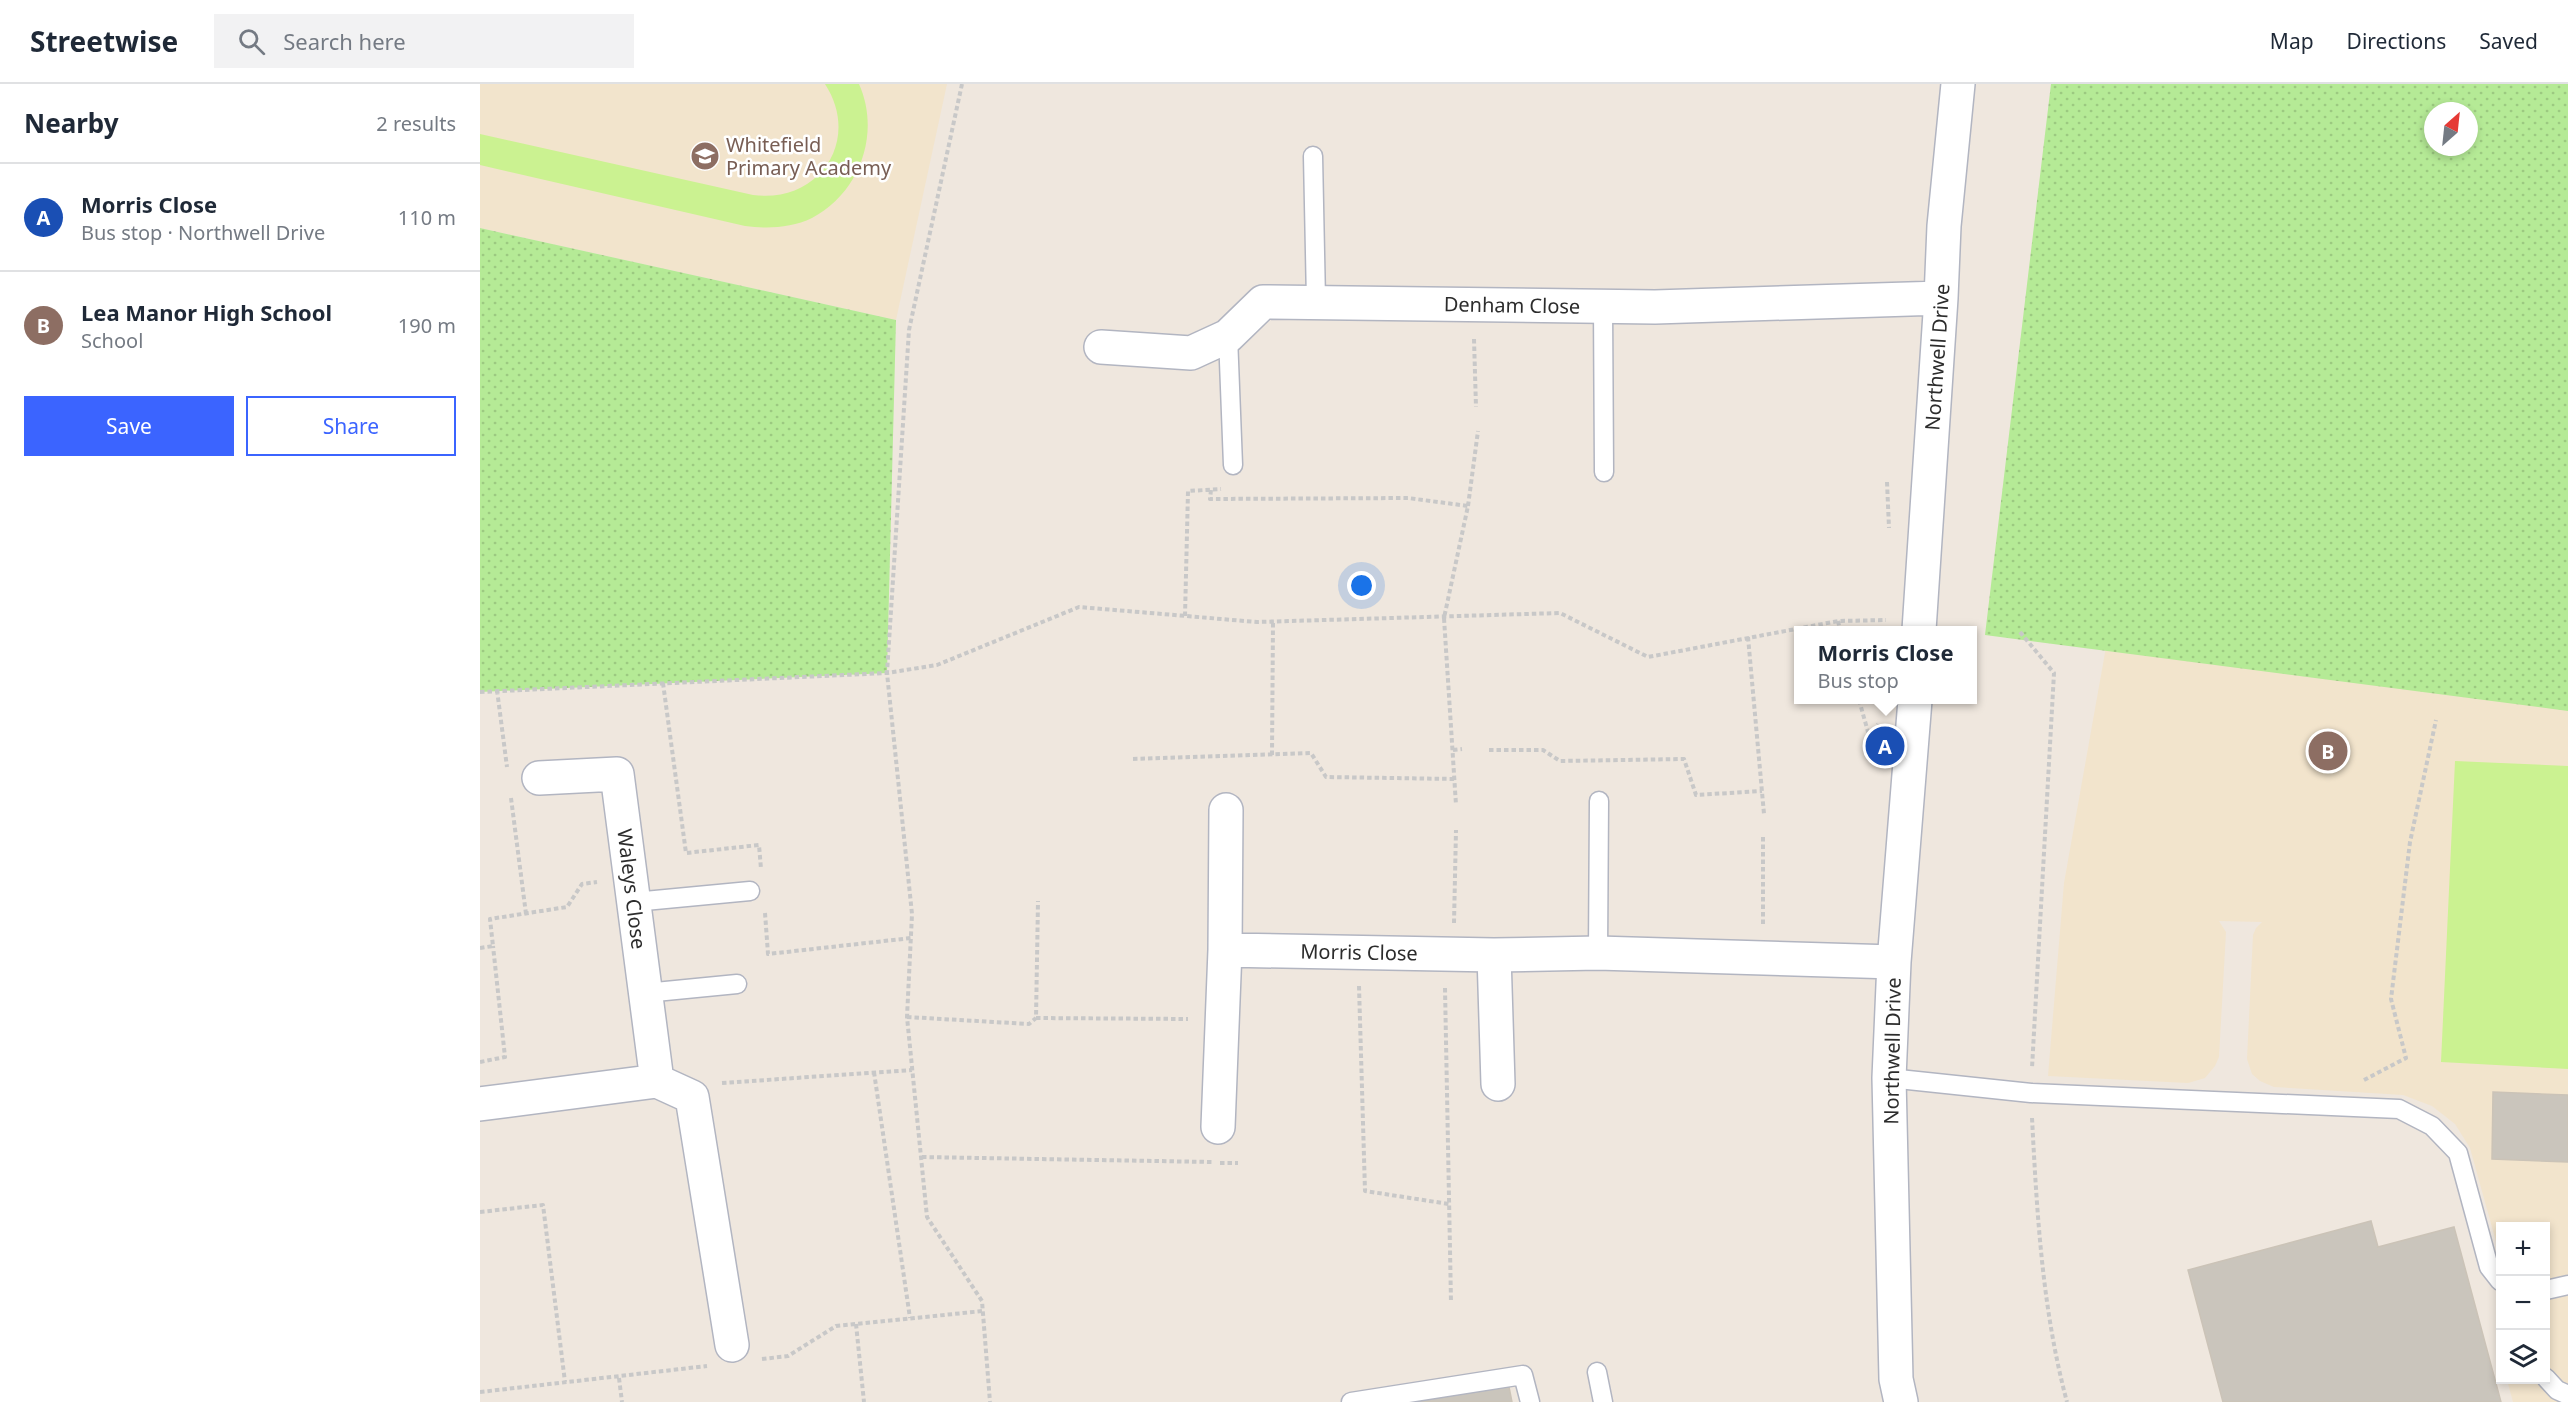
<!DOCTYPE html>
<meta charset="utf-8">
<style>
body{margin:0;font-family:"Noto Sans",sans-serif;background:#f2f2f3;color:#1f2937}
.controls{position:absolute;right:18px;bottom:18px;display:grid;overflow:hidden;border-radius:0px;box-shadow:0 3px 9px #0003}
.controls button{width:54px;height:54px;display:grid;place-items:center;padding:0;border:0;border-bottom:2px solid #e0e1e3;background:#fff;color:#1f2937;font:30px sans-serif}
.compass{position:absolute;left:1944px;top:18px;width:54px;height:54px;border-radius:50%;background:#fff;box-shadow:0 3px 9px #0003;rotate:27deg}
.you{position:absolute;left:882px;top:502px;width:21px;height:21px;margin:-15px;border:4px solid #fff;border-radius:50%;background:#1a73e8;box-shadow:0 0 0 9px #1a73e833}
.badge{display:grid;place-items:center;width:39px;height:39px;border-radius:50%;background:#3b64ff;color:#fff;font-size:20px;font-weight:700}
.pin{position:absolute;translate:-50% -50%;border:3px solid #fff;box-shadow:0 2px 6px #0006}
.popup{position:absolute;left:1314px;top:542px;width:183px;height:78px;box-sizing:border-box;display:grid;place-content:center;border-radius:0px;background:#fff;filter:drop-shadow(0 2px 4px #0005);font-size:20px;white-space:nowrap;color:#747a83}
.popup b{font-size:22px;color:#1f2937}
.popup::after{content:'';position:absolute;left:50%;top:100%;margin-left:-12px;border:12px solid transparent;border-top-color:#fff}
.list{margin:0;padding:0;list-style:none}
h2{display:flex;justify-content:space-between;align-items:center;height:78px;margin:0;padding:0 24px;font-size:26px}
h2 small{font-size:20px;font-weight:400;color:#747a83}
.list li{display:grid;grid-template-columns:39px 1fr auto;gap:18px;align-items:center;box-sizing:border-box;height:108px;padding:0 24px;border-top:2px solid #e0e1e3}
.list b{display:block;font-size:22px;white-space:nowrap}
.list p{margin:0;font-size:20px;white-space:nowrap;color:#747a83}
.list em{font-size:20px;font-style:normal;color:#747a83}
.actions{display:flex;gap:12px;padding:18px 24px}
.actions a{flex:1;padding:14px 0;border:2px solid #3b64ff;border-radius:0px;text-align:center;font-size:21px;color:#3b64ff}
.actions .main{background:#3b64ff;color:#fff}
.icon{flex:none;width:33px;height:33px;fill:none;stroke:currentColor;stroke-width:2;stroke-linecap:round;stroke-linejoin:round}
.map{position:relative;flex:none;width:2088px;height:1318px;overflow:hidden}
header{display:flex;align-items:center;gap:36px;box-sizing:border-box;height:84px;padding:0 30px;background:#fff;border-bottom:2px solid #e0e1e3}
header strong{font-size:28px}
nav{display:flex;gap:33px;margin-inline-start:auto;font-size:21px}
.search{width:420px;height:54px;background:#f2f2f3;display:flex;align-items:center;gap:15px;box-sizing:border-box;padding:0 21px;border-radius:0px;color:#747a83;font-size:22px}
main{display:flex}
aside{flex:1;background:#fff}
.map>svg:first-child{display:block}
</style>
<header>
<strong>Streetwise</strong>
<div class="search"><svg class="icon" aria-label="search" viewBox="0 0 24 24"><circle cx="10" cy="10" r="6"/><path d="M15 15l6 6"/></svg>Search here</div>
<nav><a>Map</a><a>Directions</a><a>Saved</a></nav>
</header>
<main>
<aside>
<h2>Nearby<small>2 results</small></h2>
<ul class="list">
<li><span class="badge" style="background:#1a4fb4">A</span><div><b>Morris Close</b><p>Bus stop · Northwell Drive</p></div><em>110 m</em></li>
<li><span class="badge" style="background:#8d6e63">B</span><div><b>Lea Manor High School</b><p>School</p></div><em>190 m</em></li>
</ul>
<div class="actions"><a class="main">Save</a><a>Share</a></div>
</aside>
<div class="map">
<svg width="2088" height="1318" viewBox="0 0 2088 1318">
<defs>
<pattern id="park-dots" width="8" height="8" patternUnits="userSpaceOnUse" patternTransform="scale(1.5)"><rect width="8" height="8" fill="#b5ea96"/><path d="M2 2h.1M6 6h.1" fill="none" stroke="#9cc981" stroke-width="1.8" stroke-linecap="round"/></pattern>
</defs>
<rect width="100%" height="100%" fill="#efe7de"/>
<!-- education -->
<path fill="#f2e4cc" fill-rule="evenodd" d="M0,0H467L416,236L0,144Z
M1577,0H2088V1318H2033L2027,1296H2066V1142H2020V1172L1990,1064L1975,1040L1952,1022L1923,1011L1794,1003L1780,997L1772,990L1767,975L1773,851L1776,844L1782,838L1739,837L1746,848L1739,973L1735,982L1725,994L1708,999L1568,992L1584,799L1631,535ZM1953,27H1989V63H1953Z"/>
<!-- park -->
<path fill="url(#park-dots)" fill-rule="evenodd" d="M1571,0H2088V627L1505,551ZM1953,27H1989V63H1953Z
M0,144L416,236L407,589L0,608Z"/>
<!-- pitch -->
<path fill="#cbf291" d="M345,0H379C401,49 380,109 332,134C311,144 287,145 265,142L0,81V50L273,111C338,120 382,57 345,0Z
M1975,677L2088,682V985L1961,978Z"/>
<!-- building -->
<path fill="#cac5bc" stroke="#cbc3b7" stroke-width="1.5" d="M2013,1008L2088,1011V1078L2012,1075Z
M1891,1137L1898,1163L1974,1143L2021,1318H1743L1708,1186Z
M1028,1298L1032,1318H922Z"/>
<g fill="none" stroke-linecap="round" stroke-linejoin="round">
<!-- service casing -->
<g stroke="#b2b5c1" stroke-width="21">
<path id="service" d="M833,72L836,217
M1123,222L1124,388
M748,252L753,381
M154,818L270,807
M1118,869L1119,717
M165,909L257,900
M1409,994L1551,1009L1919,1025L1952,1042L1978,1069L2009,1183L2020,1197
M2066,1206L2088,1201
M1117,1288L1123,1318
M2066,1294L2077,1306L2088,1311
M871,1318L1043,1291L1050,1318"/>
</g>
<!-- minor casing -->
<g stroke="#b2b5c1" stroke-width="36">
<path id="minor" d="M621,263L711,269L748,252L783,218L1175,223L1461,214
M1439,546L1461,214L1464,142L1478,0
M59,694L137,690L177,997
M745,866L1014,871L1118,869L1414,878
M1014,871L1018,1000
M0,1020L177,997L212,1013L252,1261
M738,1043L745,866L746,726
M1421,1318L1416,1295L1409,994L1414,878L1435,616"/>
</g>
<!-- path -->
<path stroke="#c8c8c8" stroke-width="4" stroke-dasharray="4.5 3" stroke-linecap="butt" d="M482,0L429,246L407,589L432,830L427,933L447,1133L502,1217L510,1318
M994,255L996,323
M1407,398L1409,444
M731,406L730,415L928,414L988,422L964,534L976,721
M988,422L998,347
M705,532L708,407L741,405
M1358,537L1360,546
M1540,548L1574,589L1552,984
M1268,553L1284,730
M183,599L206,769L279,761L281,785
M17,606L27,683
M0,608L407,589L457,581L599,523L777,538L1080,529L1168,573L1358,537L1406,536
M1379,616L1394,669H1398
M1391,654L1398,640
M973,666L982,665
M1009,666H1063L1080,677L1204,675L1216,711L1282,707
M792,671L793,538
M653,675L831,669L846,693L975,695
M31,714L46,830
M285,829L288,870L431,854
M974,839L976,746
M1283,840V753
M0,864L13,862L10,835L87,823L102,800L117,798
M879,902L885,1107L969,1120
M965,904L971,1218
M427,933L549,940L556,934L558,817
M556,934L708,935
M0,978L25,973L13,862
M394,988L430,1234
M1884,996L1926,974L1911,915L1930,758L1956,636
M242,999L432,986
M1552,1034C1557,1129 1562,1225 1587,1318
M442,1073L733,1078
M740,1079H758
M0,1128L63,1121L85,1298
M376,1240L384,1318
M282,1275L308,1272L356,1242L503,1227
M139,1294L142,1318
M0,1308L227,1282"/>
<!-- service -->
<use href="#service" stroke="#fff" stroke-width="18"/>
<!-- minor -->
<use href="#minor" stroke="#fff" stroke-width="33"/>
</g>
<!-- icons -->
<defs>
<g id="school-disc" transform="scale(1.5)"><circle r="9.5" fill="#8d6e63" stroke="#fff"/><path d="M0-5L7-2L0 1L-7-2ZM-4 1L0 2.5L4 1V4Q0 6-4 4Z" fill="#fff"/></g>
</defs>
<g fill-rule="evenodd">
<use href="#school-disc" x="225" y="72"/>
</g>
<g text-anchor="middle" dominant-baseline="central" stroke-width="5" stroke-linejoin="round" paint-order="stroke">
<!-- education labels -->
<g font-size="20" fill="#785e54" stroke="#fff" text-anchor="start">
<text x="246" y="60">Whitefield<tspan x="246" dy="23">Primary Academy</tspan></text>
</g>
<!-- street labels -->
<g font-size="20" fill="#2c2c2c" stroke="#fff">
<text transform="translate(1032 221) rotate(1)">Denham Close</text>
<text transform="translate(1457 273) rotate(-86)">Northwell Drive</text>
<text transform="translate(152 805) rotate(83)">Waleys Close</text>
<text transform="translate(879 868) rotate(1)">Morris Close</text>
<text transform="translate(1412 967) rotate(-89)">Northwell Drive</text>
</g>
</g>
</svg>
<div class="controls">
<button>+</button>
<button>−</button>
<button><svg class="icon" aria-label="layers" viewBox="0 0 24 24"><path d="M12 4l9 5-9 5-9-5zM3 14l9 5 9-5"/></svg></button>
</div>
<svg class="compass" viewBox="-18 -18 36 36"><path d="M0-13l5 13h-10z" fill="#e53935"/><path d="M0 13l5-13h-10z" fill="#747a83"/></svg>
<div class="you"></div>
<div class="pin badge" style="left:1405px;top:662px;background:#1a4fb4">A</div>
<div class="popup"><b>Morris Close</b>Bus stop</div>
<div class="pin badge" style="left:1848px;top:667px;background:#8d6e63">B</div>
</div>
</main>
